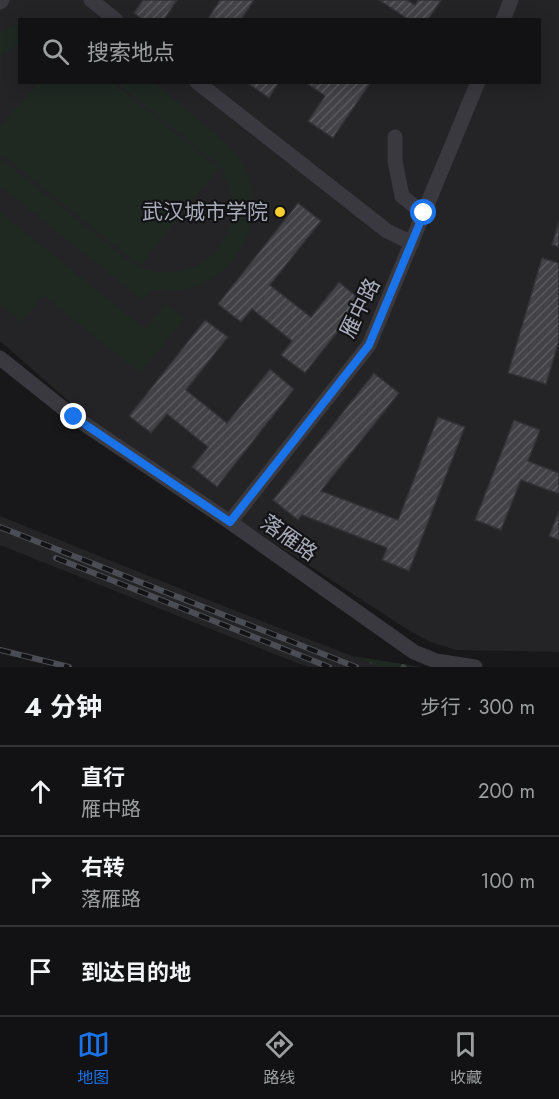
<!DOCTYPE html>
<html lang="zh">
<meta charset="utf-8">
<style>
body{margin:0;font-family:Jost,"Noto Sans SC",sans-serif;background:#1f2022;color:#f1f3f6}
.stop{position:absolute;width:18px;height:18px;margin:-14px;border:4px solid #1a73e8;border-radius:50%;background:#fff}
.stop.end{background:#1a73e8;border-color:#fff;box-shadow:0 2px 6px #0008}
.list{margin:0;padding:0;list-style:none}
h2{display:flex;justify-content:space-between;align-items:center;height:78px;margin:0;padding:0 24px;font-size:26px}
h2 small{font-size:20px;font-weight:400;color:#9c9ea0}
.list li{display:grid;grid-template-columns:39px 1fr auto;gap:18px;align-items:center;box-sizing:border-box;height:90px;padding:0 24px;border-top:2px solid #313234}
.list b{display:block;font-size:22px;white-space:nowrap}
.list p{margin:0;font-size:20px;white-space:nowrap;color:#9c9ea0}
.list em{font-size:20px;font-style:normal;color:#9c9ea0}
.icon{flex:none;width:33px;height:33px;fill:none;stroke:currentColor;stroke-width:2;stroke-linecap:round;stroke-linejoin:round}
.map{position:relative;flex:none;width:559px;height:667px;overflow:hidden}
.search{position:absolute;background:#121214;box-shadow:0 3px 15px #0003;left:18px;right:18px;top:18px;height:66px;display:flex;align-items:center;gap:15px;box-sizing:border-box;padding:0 21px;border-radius:0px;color:#9c9ea0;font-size:22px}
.sheet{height:348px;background:#121214}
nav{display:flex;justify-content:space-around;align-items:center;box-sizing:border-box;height:84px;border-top:2px solid #313234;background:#121214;font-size:16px;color:#9c9ea0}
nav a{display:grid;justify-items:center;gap:3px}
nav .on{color:#1a73e8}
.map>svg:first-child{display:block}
</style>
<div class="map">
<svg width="559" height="667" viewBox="0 0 559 667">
<defs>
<pattern id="forest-firs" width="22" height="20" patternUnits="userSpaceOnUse" patternTransform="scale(1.5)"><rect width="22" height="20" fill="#1f2922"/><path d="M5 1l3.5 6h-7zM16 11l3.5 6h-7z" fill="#3d4540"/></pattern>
<pattern id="building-hatch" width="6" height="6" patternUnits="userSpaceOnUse" patternTransform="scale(1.5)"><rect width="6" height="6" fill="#424247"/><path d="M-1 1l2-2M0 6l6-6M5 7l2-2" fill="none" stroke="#5a5b60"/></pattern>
</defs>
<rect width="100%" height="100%" fill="#18181a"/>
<!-- built -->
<path fill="#242427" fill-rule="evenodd" d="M0,0H559V652L456,650L430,642L405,628L105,433L0,341ZM20,20H540V82H20Z
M0,516L226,607L380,667H308L218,632L0,545Z"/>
<!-- forest -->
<path fill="url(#forest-firs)" d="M352,656L421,667H380Z"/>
<!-- pitch -->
<path fill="#1f2922" d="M19,23V44L0,56V32Z
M37,83H113L219,168L140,266L0,153V128Z
M117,83C125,82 146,80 153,83C162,87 186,110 196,118C213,132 233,145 244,166C267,210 245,266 200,285C184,292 167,292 150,290L142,300L0,186V158L134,265C203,296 261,224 217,163Z
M0,212L145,329L166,304L184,319L140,373L43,295L22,322L0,305Z"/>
<!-- building -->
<path fill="url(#building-hatch)" stroke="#323236" stroke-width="1.5" d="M143,0H177L164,20H143L134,13Z
M220,0H254L241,20H207Z
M379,0H407L415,5L418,0H441L428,20H405L406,18Z
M246,82H279L269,98Z
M305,82H371L333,138L308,121L325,96Z
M298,203L321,221L270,285L311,317L339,282L362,301L305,373L281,355L292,341L252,309L241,322L218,304Z
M559,221V247L552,245Z
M542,258L559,263V341L546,384L508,373Z
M205,320L228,337L186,390L227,423L270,369L294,389L217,487L192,467L208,447L167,414L151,433L129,416Z
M374,373L399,393L321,491L398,520L438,417L465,427L409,571L382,560L387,548L302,515L298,520L273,500Z
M514,420L540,430L528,461L559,473V494L521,480L501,530L475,520Z
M559,511V540L549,536Z"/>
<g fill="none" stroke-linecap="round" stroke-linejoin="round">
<!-- minor -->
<path stroke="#39393f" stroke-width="15" d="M91,0L116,20
M0,2L2,0
M503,20L511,0
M197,82L387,231L412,243
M395,137V161L402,196L424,214
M0,358L74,417L230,522L414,652L436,661L475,667
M230,522L369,345L478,82"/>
<!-- rail casing -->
<g stroke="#4b4d54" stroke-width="6">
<path id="rail" d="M0,527L356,667
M56,558L329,667
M0,650L69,667"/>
</g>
<!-- rail -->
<use href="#rail" stroke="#131315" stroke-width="4" stroke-dasharray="11" stroke-linecap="butt"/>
</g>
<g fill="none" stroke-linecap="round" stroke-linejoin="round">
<!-- route -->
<path stroke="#1a73e8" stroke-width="8" d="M74,417L230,522L369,345L424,213"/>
</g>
<!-- markers -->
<circle fill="#fbcf2e" stroke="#131315" stroke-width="2" cx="280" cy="212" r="6"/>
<g text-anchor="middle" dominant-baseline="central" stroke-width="4.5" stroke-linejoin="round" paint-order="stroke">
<!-- poi labels -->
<g font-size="21" fill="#a9adbb" stroke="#131315" text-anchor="end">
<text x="268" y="212">武汉城市学院</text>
</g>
<!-- street labels -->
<g font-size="21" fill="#a9adbb" stroke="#131315">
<text transform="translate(360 308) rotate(-64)">雁中路</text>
<text transform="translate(289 538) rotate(35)">落雁路</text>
</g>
</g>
</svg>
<div class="stop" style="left:424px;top:213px"></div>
<div class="stop end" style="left:74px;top:417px"></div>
<div class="search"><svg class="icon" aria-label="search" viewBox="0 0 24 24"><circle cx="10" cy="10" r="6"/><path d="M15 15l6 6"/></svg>搜索地点</div>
</div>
<section class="sheet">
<h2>4 分钟<small>步行 · 300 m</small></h2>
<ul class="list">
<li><svg class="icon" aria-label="ahead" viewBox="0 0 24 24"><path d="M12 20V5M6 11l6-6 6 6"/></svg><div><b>直行</b><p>雁中路</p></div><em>200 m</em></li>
<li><svg class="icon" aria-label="right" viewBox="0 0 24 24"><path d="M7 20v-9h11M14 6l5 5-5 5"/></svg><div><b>右转</b><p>落雁路</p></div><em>100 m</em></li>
<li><svg class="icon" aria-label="arrive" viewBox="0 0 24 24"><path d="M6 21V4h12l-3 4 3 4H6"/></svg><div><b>到达目的地</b></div></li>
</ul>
</section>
<nav>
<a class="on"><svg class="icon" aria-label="map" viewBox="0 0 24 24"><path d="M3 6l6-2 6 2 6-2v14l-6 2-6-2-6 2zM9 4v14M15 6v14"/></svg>地图</a>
<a><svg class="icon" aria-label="directions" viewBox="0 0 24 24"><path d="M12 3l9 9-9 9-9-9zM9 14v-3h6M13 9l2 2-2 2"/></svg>路线</a>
<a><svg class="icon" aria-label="saved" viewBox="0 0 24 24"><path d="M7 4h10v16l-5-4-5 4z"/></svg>收藏</a>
</nav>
